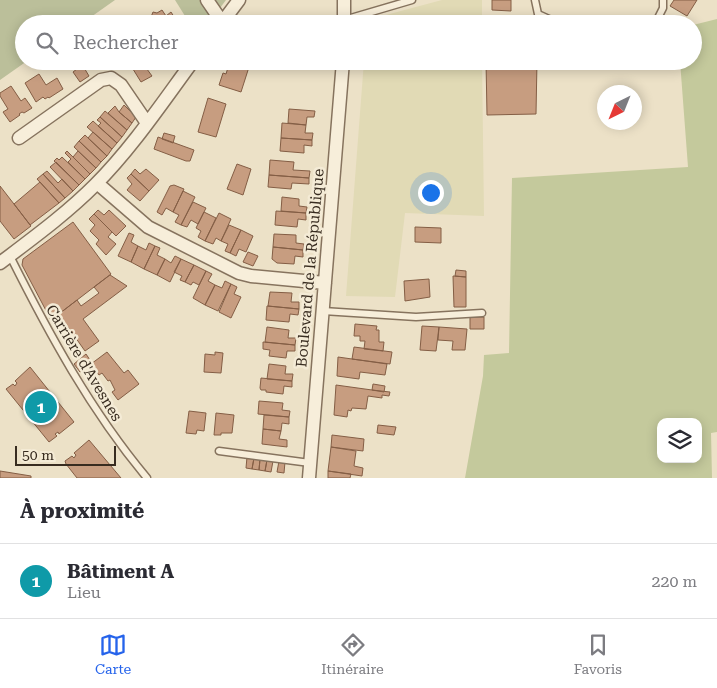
<!DOCTYPE html>
<html lang="fr">
<meta charset="utf-8">
<style>
body{margin:0;font-family:"Roboto Serif",serif;background:#f2f2f3;color:#2b2b33}
.controls{position:absolute;right:15px;bottom:15px;display:grid;overflow:hidden;border-radius:10px;box-shadow:0 2px 12px #0003}
.controls button{width:45px;height:45px;display:grid;place-items:center;padding:0;border:0;border-bottom:1px solid #e1e1e2;background:#fff;color:#2b2b33;font:25px sans-serif}
.compass{position:absolute;left:597px;top:85px;width:45px;height:45px;border-radius:50%;background:#fff;box-shadow:0 2px 12px #0003;rotate:223deg}
.scale{position:absolute;left:15px;bottom:12px;width:101px;box-sizing:border-box;padding-left:5px;border:2px solid #382c20;border-top:0;font-size:14px;line-height:18px;white-space:nowrap;color:#382c20;-webkit-text-stroke:4px #f4ebd6;paint-order:stroke}
.you{position:absolute;left:430px;top:192px;width:18px;height:18px;margin:-12px;border:4px solid #fff;border-radius:50%;background:#1a73e8;box-shadow:0 0 0 8px #1a73e833}
.badge{display:grid;place-items:center;width:32px;height:32px;border-radius:50%;background:#2563eb;color:#fff;font-size:16px;font-weight:700}
.pin{position:absolute;translate:-50% -50%;border:2px solid #fff;box-shadow:0 1px 5px #0006}
.list{margin:0;padding:0;list-style:none}
h2{display:flex;justify-content:space-between;align-items:center;height:65px;margin:0;padding:0 20px;font-size:21px}
h2 small{font-size:16px;font-weight:400;color:#7c7c81}
.list li{display:grid;grid-template-columns:32px 1fr auto;gap:15px;align-items:center;box-sizing:border-box;height:75px;padding:0 20px;border-top:1px solid #e1e1e2}
.list b{display:block;font-size:19px;white-space:nowrap}
.list p{margin:0;font-size:16px;white-space:nowrap;color:#7c7c81}
.list em{font-size:16px;font-style:normal;color:#7c7c81}
.icon{flex:none;width:28px;height:28px;fill:none;stroke:currentColor;stroke-width:2;stroke-linecap:round;stroke-linejoin:round}
.map{position:relative;flex:none;width:717px;height:478px;overflow:hidden}
.search{position:absolute;background:#fff;box-shadow:0 2px 12px #0003;left:15px;right:15px;top:15px;height:55px;display:flex;align-items:center;gap:12px;box-sizing:border-box;padding:0 18px;border-radius:28px;color:#7c7c81;font-size:19px}
.sheet{height:140px;background:#fff}
nav{display:flex;justify-content:space-around;align-items:center;box-sizing:border-box;height:70px;border-top:1px solid #e1e1e2;background:#fff;font-size:14px;color:#7c7c81}
nav a{display:grid;justify-items:center;gap:2px}
nav .on{color:#2563eb}
.map>svg:first-child{display:block}
</style>
<div class="map">
<svg width="717" height="478" viewBox="0 0 717 478">
<rect width="100%" height="100%" fill="#ece1c7"/>
<!-- farmland -->
<path fill="#e1dab5" d="M442,0H482V24H366L367,20Z
M364,61H482L484,216L405,213L395,297L346,296Z"/>
<!-- green -->
<path fill="#c4c99c" fill-rule="evenodd" d="M717,19V432L711,433L712,478H465L483,376L484,355L509,353L512,178L688,167L680,61H693V25ZM661,422H698V459H661Z"/>
<!-- cemetery -->
<path fill="#bbbf9a" d="M0,0H115L81,24H24V61H27L0,80Z
M175,0H226L208,24H190Z"/>
<!-- building -->
<path fill="#c79d80" stroke="#845e45" d="M492,0H511V11L492,10Z
M674,0H697L687,16L670,6Z
M162,10L166,16L171,12L176,20L174,22L176,24H147L145,21L151,17L153,12L157,13Z
M71,61H90L83,66L89,76L80,82L73,72L77,69Z
M128,61H139V65H144L152,76L141,82Z
M230,61L249,67L241,92L219,85L223,73L226,74Z
M486,61H537L536,114L487,115Z
M39,74L46,85L57,78L63,89L49,98L48,97L45,99L43,97L36,102L25,83Z
M11,86L21,101L25,98L32,108L24,113L22,112L19,114L20,115L10,122L3,112L8,109L0,96V93Z
M208,98L226,104L216,137L198,132Z
M124,105L136,117L132,123L119,112Z
M115,106L119,112L132,123L127,130L108,113Z
M289,109L315,111L314,117H307L306,125L288,123Z
M105,111L127,130L122,137L100,117Z
M100,117L122,137L117,143L98,126L101,123L97,120Z
M93,121L117,143L112,149L87,127Z
M282,123L306,125L305,133H313L312,140L281,138Z
M93,132L112,149L107,156L88,138Z
M164,133L175,136L173,143L162,139Z
M85,135L107,156L101,162L79,141Z
M158,137L194,150L190,161H186L154,149Z
M281,138L312,140V146L304,145V153L280,151Z
M79,141L101,162L96,168L74,147Z
M67,151L90,174L85,179L68,162L71,159L65,153Z
M78,151L96,168L90,174L73,157Z
M62,157L85,179L79,185L54,161L57,158L59,160Z
M270,160L294,162L293,170L310,171L309,178L269,175Z
M56,162L79,185L73,191L50,167Z
M237,164L251,169L243,195L227,189Z
M135,169L140,174L146,169L159,180L149,191L131,174Z
M47,171L58,183L62,179L73,191L65,198L43,174Z
M43,174L65,198L59,203L37,179Z
M131,174L149,191L140,201L127,190L132,184L127,178Z
M269,175L309,178V184L292,183L291,189L268,187Z
M40,182L59,203L30,225L14,204Z
M174,185L184,189L173,212L166,208L162,215L157,212L170,186Z
M0,186L31,226L14,239L0,221Z
M183,191L195,197L181,225L175,222L179,215L173,212Z
M282,197L299,199V206L307,207L306,213L281,211Z
M193,202L206,208L198,224L191,220L187,227L181,225Z
M98,210L104,215L109,210L126,226L116,236L94,214Z
M276,211L306,213V220L298,219L297,227L275,225Z
M204,212L216,218L205,241L198,237L201,231L196,228Z
M219,213L231,219L221,241L216,238L213,244L205,241Z
M94,214L112,232L108,237L116,244L106,255L96,244L99,240L90,231L95,225L89,219Z
M73,222L111,274L51,320L22,265L23,259Z
M229,225L241,230L230,253L225,251L228,244L221,241Z
M415,227L441,228V243L415,242Z
M241,230L253,236L246,252L239,249L236,256L230,253Z
M129,233L134,235L131,242L138,246L131,262L118,256Z
M274,234L296,235V243L304,244L303,250L273,247Z
M149,243L155,246L144,269L131,262L138,246L146,250Z
M155,246L160,248L157,255L165,259L157,275L144,269Z
M273,247L303,250V257L295,256L294,264L277,263L272,259Z
M248,252L258,256L253,266L243,262Z
M175,256L181,259L170,282L157,275L165,259L171,263Z
M181,259L194,265L185,282L180,280L182,276L174,272Z
M194,265L206,271L199,285L193,282L191,285L185,282Z
M456,270L466,271V277L455,276Z
M206,271L212,274L208,281L215,285L205,305L193,298Z
M110,275L127,286L83,319L99,341L85,351L68,327L64,330L55,317L77,300L81,306L99,293L94,287Z
M453,276L466,277V307H454Z
M429,279L430,297L405,301L404,281Z
M225,281L231,284L218,311L205,305L215,285L222,288Z
M231,284L237,287L234,294L241,297L231,318L219,312Z
M270,292L292,293L291,302H299V309L268,306Z
M267,306L299,309L298,315L290,314L289,322L266,320Z
M470,317H484V329H470Z
M355,324L377,326L376,330H379V342H384L383,351L364,349L365,341H360V336H354Z
M422,326L439,327L436,351L420,350Z
M267,327L289,330L288,338H296L295,345L265,342Z
M439,327L467,329L465,350H452L453,341L438,340Z
M263,342L295,345V351H287L286,358L269,356L270,350L263,349Z
M354,347L392,352L390,364L352,359Z
M107,352L124,373L128,370L139,384L118,400L112,392L115,390L110,380L108,381L102,373L99,375L91,364Z
M215,352L223,353L221,373L204,372L205,354L215,355Z
M86,354L92,363L80,372L74,364Z
M338,357L387,364L385,375L360,372L359,379L337,376Z
M269,364L286,366L285,374H293L292,381L267,379Z
M30,367L74,422L59,434L58,432L55,434L57,436L49,442L6,389L13,384L15,386L17,383L15,381Z
M261,378L292,381V387L284,386L283,394L266,392V390H261L260,388Z
M373,384L385,386L384,392L372,390Z
M336,385L372,390L390,392L389,396L382,395V398L368,396L366,409L352,408L351,411L348,410L347,417L334,415Z
M259,401L283,403L282,410L290,411L289,417L258,414Z
M189,411L206,413L204,431L197,430L196,434L186,433Z
M216,413L234,415L232,433H221V435H214Z
M264,415L289,417V424L282,423L281,431L263,429Z
M378,425L396,427L394,435L377,433Z
M263,429L281,431L279,439L287,440V447L262,444Z
M332,435L364,439L363,451L331,447Z
M89,440L121,478H77L66,464L65,461L72,456L74,458L76,455L74,453Z
M331,447L356,451L354,466L363,468L362,476L328,471Z
M247,457L254,458L252,469L246,468Z
M254,458L260,459L259,470L252,469Z
M260,459L267,460L265,471L259,470Z
M267,460L273,461L271,472L265,471Z
M279,461L285,462L284,473L277,472Z
M0,471L31,476V478H0Z
M328,471L351,474L350,478H328Z"/>
<g fill="none" stroke-linecap="round" stroke-linejoin="round">
<!-- lane casing -->
<g stroke="#86735e" stroke-width="9">
<path id="lane" d="M535,0L538,14L560,24
M344,20L412,0
M638,24L656,22L663,8V0
M10,256C49,334 91,411 147,478
M323,311L416,317L482,313
M219,451L310,463"/>
</g>
<!-- street casing -->
<g stroke="#86735e" stroke-width="15">
<path id="street" d="M207,0L222,22
M344,0V24
M221,24L239,0
M19,138L101,80L111,78L121,85L147,123
M97,183L148,227L239,273L251,276L325,283
M0,263C33,238 66,214 95,185C132,148 162,103 193,61
M309,478L343,61"/>
</g>
<!-- lane -->
<use href="#lane" stroke="#f7eeda" stroke-width="6"/>
<!-- street -->
<use href="#street" stroke="#f7eeda" stroke-width="12"/>
</g>
<g text-anchor="middle" dominant-baseline="central" stroke-width="5" stroke-linejoin="round" paint-order="stroke">
<!-- street labels -->
<g font-size="15" fill="#382c20" stroke="#f4ebd6">
<text transform="translate(310 268) rotate(-85)">Boulevard de la République</text>
<text transform="translate(84 363) rotate(59)">Carrière d'Avesnes</text>
</g>
</g>
</svg>
<div class="controls">
<button><svg class="icon" aria-label="layers" viewBox="0 0 24 24"><path d="M12 4l9 5-9 5-9-5zM3 14l9 5 9-5"/></svg></button>
</div>
<svg class="compass" viewBox="-18 -18 36 36"><path d="M0-13l5 13h-10z" fill="#e53935"/><path d="M0 13l5-13h-10z" fill="#7c7c81"/></svg>
<div class="scale">50 m</div>
<div class="you"></div>
<div class="pin badge" style="left:41px;top:407px;background:#0f9aa8">1</div>
<div class="search"><svg class="icon" aria-label="search" viewBox="0 0 24 24"><circle cx="10" cy="10" r="6"/><path d="M15 15l6 6"/></svg>Rechercher</div>
</div>
<section class="sheet">
<h2>À proximité<small></small></h2>
<ul class="list">
<li><span class="badge" style="background:#0f9aa8">1</span><div><b>Bâtiment A</b><p>Lieu</p></div><em>220 m</em></li>
</ul>
</section>
<nav>
<a class="on"><svg class="icon" aria-label="map" viewBox="0 0 24 24"><path d="M3 6l6-2 6 2 6-2v14l-6 2-6-2-6 2zM9 4v14M15 6v14"/></svg>Carte</a>
<a><svg class="icon" aria-label="directions" viewBox="0 0 24 24"><path d="M12 3l9 9-9 9-9-9zM9 14v-3h6M13 9l2 2-2 2"/></svg>Itinéraire</a>
<a><svg class="icon" aria-label="saved" viewBox="0 0 24 24"><path d="M7 4h10v16l-5-4-5 4z"/></svg>Favoris</a>
</nav>
